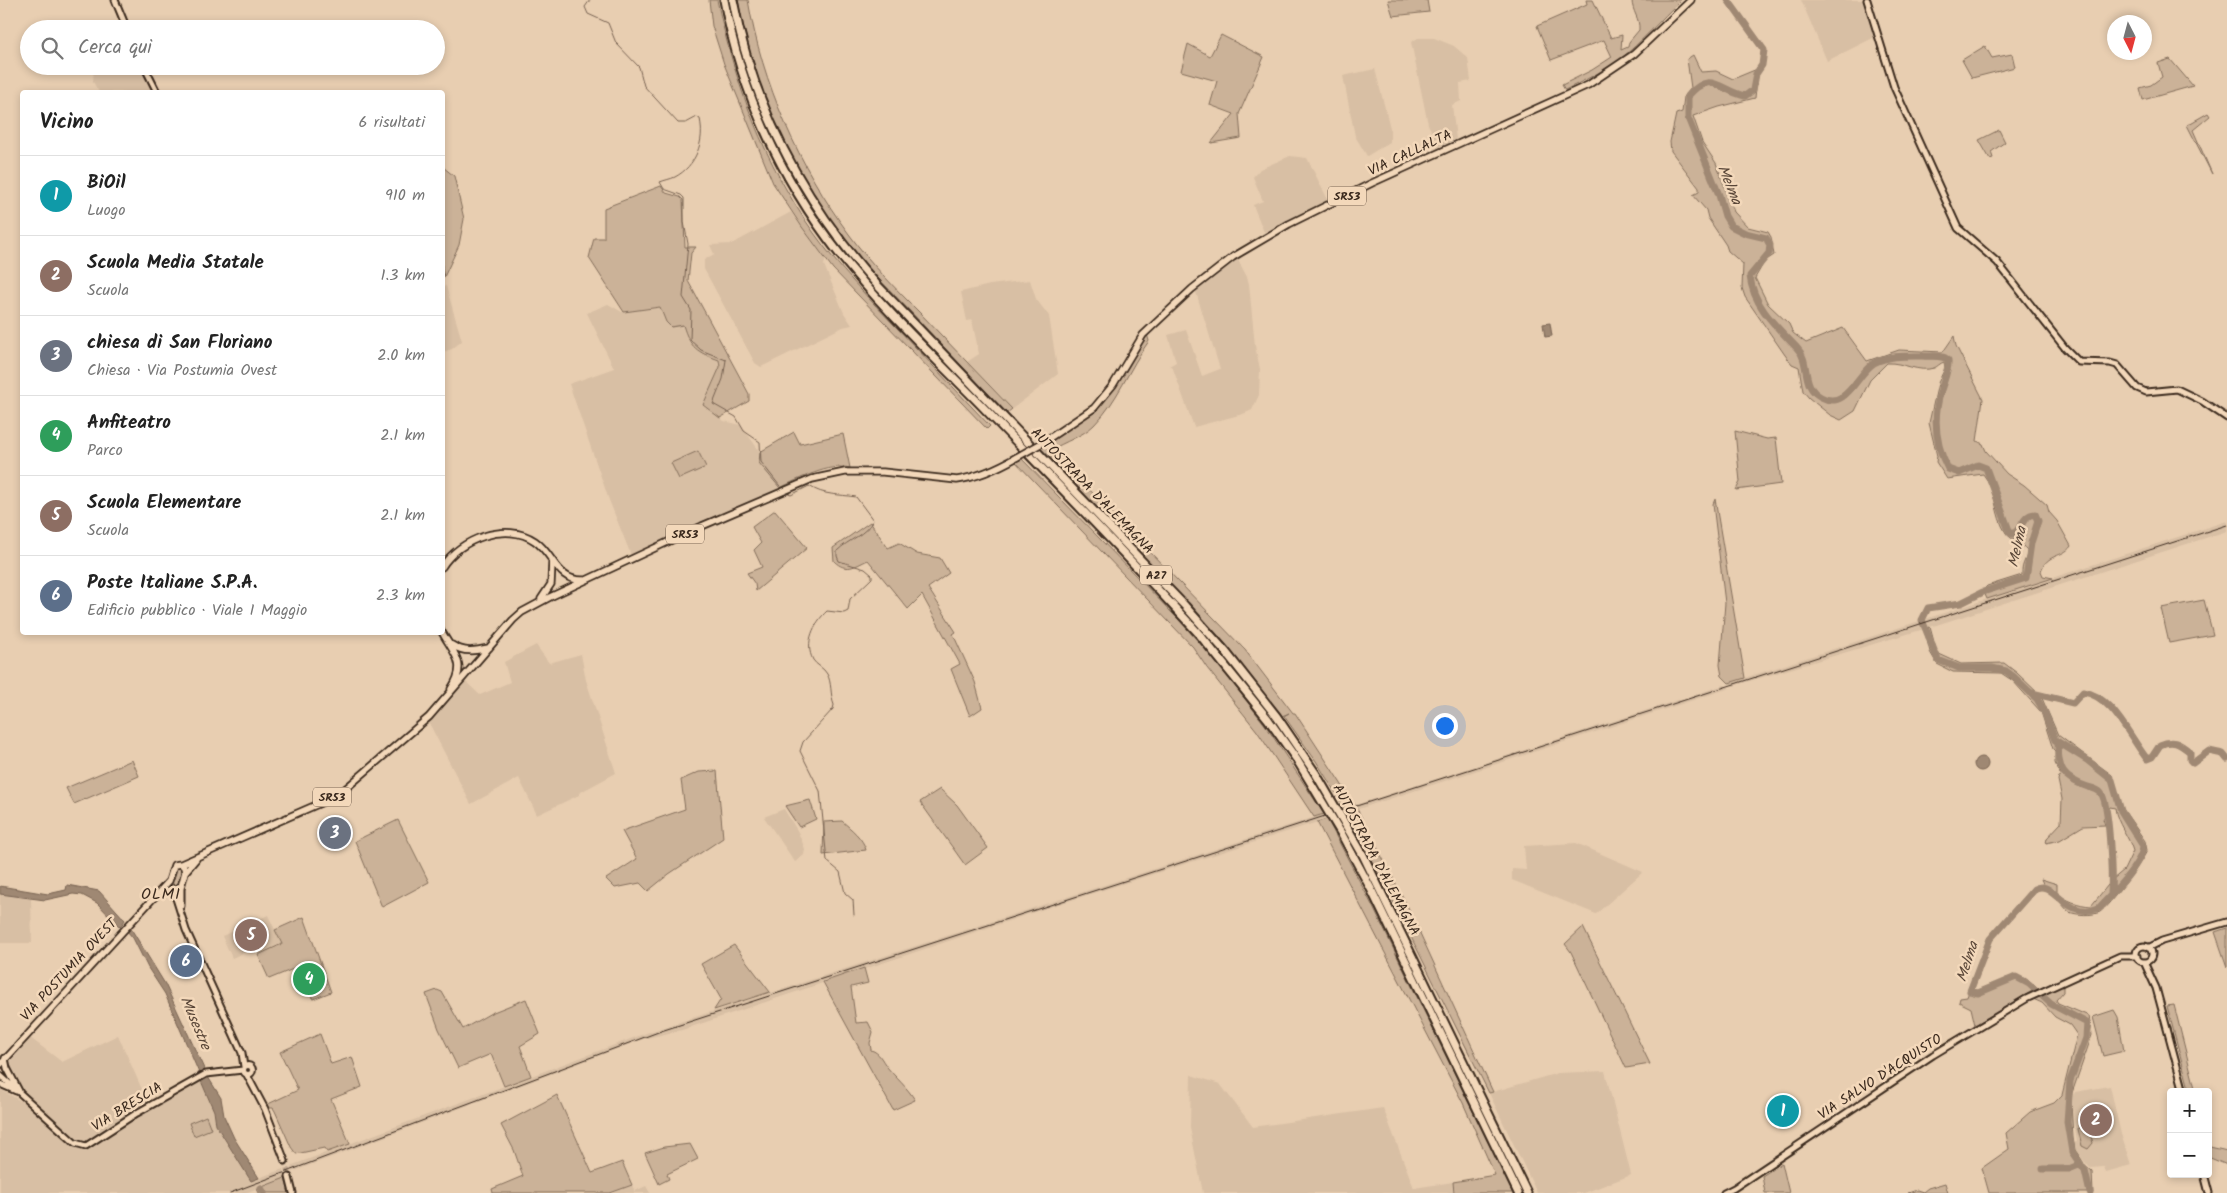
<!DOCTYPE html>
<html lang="it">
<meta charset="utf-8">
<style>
body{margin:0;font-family:Kalam,sans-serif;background:#f6f6f6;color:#222}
.controls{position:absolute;right:15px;bottom:15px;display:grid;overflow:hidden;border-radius:5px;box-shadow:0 2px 8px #0003}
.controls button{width:45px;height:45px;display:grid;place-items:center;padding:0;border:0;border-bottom:1px solid #e0e0e0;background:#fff;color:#222;font:25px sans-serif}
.compass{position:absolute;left:2107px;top:15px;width:45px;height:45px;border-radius:50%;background:#fff;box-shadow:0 2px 8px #0003;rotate:174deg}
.you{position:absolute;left:1444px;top:725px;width:18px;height:18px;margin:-12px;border:4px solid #fff;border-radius:50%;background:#1a73e8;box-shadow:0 0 0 8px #1a73e833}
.badge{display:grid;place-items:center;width:32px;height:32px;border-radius:50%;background:#d1495b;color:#fff;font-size:16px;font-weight:700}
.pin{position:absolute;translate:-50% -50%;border:2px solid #fff;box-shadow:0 1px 5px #0006}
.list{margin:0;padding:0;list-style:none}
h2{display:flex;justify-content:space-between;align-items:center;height:65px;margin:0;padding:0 20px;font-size:21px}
h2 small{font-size:16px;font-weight:400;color:#767676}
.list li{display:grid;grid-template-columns:32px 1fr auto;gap:15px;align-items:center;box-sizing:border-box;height:80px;padding:0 20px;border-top:1px solid #e0e0e0}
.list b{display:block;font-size:19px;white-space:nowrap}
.list p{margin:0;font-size:16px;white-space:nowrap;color:#767676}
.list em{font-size:16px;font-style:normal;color:#767676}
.icon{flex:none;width:28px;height:28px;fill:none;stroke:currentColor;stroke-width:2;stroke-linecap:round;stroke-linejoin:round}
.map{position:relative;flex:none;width:2227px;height:1193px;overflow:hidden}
.search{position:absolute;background:#fff;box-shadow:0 2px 8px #0003;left:20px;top:20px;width:425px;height:55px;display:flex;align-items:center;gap:12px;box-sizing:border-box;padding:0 18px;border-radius:28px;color:#767676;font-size:19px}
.panel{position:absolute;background:#fff;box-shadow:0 2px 8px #0003;left:20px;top:90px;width:425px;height:545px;border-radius:5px}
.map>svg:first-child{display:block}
</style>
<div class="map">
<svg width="2227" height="1193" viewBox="0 0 2227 1193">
<rect width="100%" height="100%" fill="#e8ceb1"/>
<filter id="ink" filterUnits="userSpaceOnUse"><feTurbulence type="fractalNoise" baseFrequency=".02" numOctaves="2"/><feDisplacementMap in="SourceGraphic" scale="10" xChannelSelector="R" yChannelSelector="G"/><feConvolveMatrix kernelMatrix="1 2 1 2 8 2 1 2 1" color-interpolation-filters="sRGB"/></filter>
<g filter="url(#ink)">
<!-- built -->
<path fill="#d8bfa4" d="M1801,0H1865L1875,37L1827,61Z
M1418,38H1434L1454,46L1468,58L1471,81L1460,83L1461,101L1452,105L1456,139L1436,148L1434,137L1428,124L1411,42Z
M94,66H142L155,92H99L93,82Z
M1375,69L1390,128V142L1367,156L1355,136L1343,76Z
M1290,156L1307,158L1328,200L1264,232L1253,205L1263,201L1253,177L1260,169Z
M791,212L826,259L824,265L826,270L844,313L852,325L843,327L761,367L755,363L704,269V260L714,254L710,245L732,244Z
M1237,258L1247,277L1249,284L1255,346L1260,369L1259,395L1252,410L1243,414L1194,427L1172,366H1169L1176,362L1168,335L1186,330L1202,376L1220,369L1195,289Z
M1030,280L1036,299L1049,316L1058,374L1012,409L967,362L979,354L972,320L967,321L961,292L990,285Z
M446,286L462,341L452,349L443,352V287Z
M608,304L622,312L661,307L666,322L683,325L688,340L694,348L719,360L720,367L704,405L724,421L741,425L760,452V463L780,488L631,555L609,500L569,384L614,368L587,313Z
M2227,521V531L1924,629L1733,686L1729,683Z
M536,645L549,663L581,654L586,680L616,773L579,793V795L537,815L519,778L471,804L428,721L465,681L480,695L510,682L504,662Z
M1724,685L1730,688L1346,813L1343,809Z
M784,809L798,832L805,849L804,855L795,862L764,817Z
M1324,814L1327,819L1056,905L682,1030L643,1039L292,1172L291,1168L293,1165L652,1031Z
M1576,843L1643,872L1596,914L1512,880V869L1526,870L1524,846Z
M0,894L31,898L32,943H0Z
M268,915L282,944L259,954L256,947L232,958L222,936Z
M118,1035L148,1103L89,1141L83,1143L73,1139L15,1090L8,1065L29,1037L62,1062Z
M1605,1071L1631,1175L1584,1193H1537L1489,1093L1558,1073Z
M1191,1075L1220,1084L1253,1127L1383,1108L1414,1188L1453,1182L1454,1193H1203L1190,1128Z
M201,1081L214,1111L216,1126L251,1181L283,1169L285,1178L245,1193H0V1089L33,1108L75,1146L79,1149H87L119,1127Z
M2110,1086L2121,1134L2131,1165L2106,1172L2104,1167L2090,1168L2075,1150L2073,1143L2077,1142L2071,1099L2075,1092Z
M632,1185L635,1191L646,1186L650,1193H610Z"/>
<!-- green -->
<path fill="#cbb298" stroke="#836e5b" d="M709,0H717C735,84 764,163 814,233C839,268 869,299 899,330C929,362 960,394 990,426L987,429L833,269L802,227L773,183L724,64L712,26Z
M738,0H748C762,83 799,167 849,234C870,263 895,288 920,313C951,345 981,377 1012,409L1007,413C974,379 942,345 910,311C888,288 865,266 845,241C790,172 754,86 738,0Z
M1388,0H1427L1429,12L1393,16Z
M1586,0H1593L1611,38L1622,35L1621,50L1628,47L1629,42L1639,30C1640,18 1632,12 1632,0H1681C1660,20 1642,42 1619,60C1602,72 1583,81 1565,90L1562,85L1592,70L1612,57L1604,40L1551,60L1537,26L1587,4Z
M1221,35L1264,57L1239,114L1241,138L1211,143L1234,114L1210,105L1217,81L1181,71L1188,44L1210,56Z
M1985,46L1992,58L2012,54L2015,67L1972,78L1962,60Z
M1693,55L1701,72L1716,71L1733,79L1762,67L1757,77L1755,98L1719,107L1693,116L1702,142L1716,163L1734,212L1748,227L1768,232L1771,237L1774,255L1765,261L1755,278L1768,304L1789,324L1793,333L1806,343L1843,328L1867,361L1899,350L1943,352L1954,336L1956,346L1983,399L1977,441L1983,444L1986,451L2007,474L2024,485L2047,505L2049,512L2057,521L2071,546C2063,558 2047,553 2041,571L2043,576L2053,578L1987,599L1983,590L1987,586L2022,575C2021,562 2028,559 2027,550C2021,543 2010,539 2006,533C1994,515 1997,491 1983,474L1947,479L1936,462L1937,456L1929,423L1938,383L1945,368L1944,362C1940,363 1937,367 1934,368C1918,373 1903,362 1887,363L1870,380L1855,411L1841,420L1830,415L1809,398L1803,391L1799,367L1792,364L1785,355L1745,297L1742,288L1743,264L1728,251L1726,245L1708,218L1706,210L1693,195L1699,192V188L1671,151L1670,142L1676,114L1682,112L1684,97L1691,88L1687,59Z
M2170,59L2193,86L2143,100L2140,88L2151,85L2162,77L2158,63Z
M2208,113L2210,116L2193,130L2212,174L2187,125Z
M1999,130L2005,142L1991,152L1993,158L1990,159L1979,140Z
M443,167L454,176L464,219L459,245L444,277L442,268Z
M661,186L666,193L680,197L683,200L685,247H696L691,253L688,281L749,394V401L720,418L703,405L720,367L719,360C697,352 690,348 683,325L671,327L666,322L660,307L624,312L589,258L594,238H604V208Z
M1147,334L1149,341C1129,368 1118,401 1094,425C1083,436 1064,442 1051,450L1245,650L1293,713H1295L1355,805L1345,808L1316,761L1284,716L1289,713L1282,716L1224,642L1039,446L1068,430L1094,410Z
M1735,431L1767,439L1776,438L1781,484L1736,490L1740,482Z
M794,432L800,444L843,434L850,468C830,463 798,479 780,488L759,463L760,452Z
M698,451L706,467L679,479L671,463Z
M1020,457L1179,620L1213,658L1266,726L1324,814L1314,817L1257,731L1207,668L1193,647L1014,460Z
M1715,499L1745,678L1729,683L1722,676L1720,665L1725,603L1713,504Z
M775,510L807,548L756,591L755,584L747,573L762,567L754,550L761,543L752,527Z
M870,522L888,548L899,543L917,554L940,558L949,573L928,588L956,632L953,634L975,682L982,708L970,716L951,669L960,664L922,595L908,609L868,560C855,566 846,573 834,561L833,548Z
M2204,600L2213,635L2169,643L2161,608Z
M1930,627L1937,653L1961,664L2004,663L2017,673L2041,696L2058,735L2112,775L2123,809L2145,841L2147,850C2145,859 2108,907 2100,912C2092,916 2077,915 2069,912L2050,891L2045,888L2041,879L2057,884V893C2067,901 2078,905 2091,906L2112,880L2124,870L2133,851C2129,836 2117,824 2115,808L2110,807L2103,819L2105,825L2083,826L2060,840L2046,843L2047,838L2061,823L2062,799L2058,780L2060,774L2055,763V751L2053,749L2041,712L2013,681L2001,673L1953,672L1937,664L1930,652L1924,629Z
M132,760L139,776L74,804L66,788Z
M717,771L723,838L669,874L648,891L640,883L615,888L606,879L637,859L622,831L685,809L681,780L699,772Z
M940,789L957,805L988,848L965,865L920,802Z
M810,800L816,819L799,827L785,806Z
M1357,809L1407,905L1493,1092L1489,1093L1392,899L1346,813Z
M1327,819L1372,905L1513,1193H1454L1453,1182L1495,1175L1463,1103L1317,822Z
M398,820L429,882L382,907L355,841Z
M842,821C851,829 863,838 866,850L823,855L824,822Z
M177,867L182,870L179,884L175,886L172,882Z
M304,917L331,992L313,999L298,967L269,979L258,955L282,944L275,930Z
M1583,927L1650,1064L1626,1068L1571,952L1565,944Z
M2227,928V967L2215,932Z
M734,945L770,992L714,1010L721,999L701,964Z
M864,968L868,983L851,987L856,1023L868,1022L873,1032L870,1043L871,1050C880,1053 881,1059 887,1067C896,1078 907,1087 915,1100L893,1110L823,982Z
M2006,978H2025L2037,988L1975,1025L1971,1008L1959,1002L1960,998L1967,997L1971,986L1976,991L1993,986Z
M2063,983V992L2056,1000L2058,1003L2089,1016L2092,1035L2072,1093L2071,1102L2073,1138L2075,1150L2082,1160V1163L2092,1172L2093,1193H1989L1982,1168L2009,1149L2006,1133L2030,1112L2054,1103L2062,1095L2077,1035L2070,1025L2055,1017L2042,1003L2031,998Z
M437,990L442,992L463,1029L491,1013L526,999L540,1034L520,1046L531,1076L504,1086L491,1054L458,1068L439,1029L426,994Z
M2174,1005L2196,1092H2190L2167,1006Z
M2114,1010L2118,1017L2124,1051L2103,1056L2093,1017Z
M320,1034L331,1064L352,1057L362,1087L331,1099L350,1144L327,1152L324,1148L296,1154L291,1147L275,1111L273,1108H267L266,1105L298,1090L280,1052Z
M557,1095L592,1173L622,1162L632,1185L610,1193H493L492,1189L523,1176L514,1150L501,1125Z
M206,1116L211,1129L194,1136L189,1123Z
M2080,1123H2087L2093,1143L2088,1149L2082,1146L2078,1129Z
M2208,1141L2210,1147L2227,1151V1165L2208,1157Z
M690,1144L698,1159L667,1174L669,1179L659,1184L645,1153L664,1147Z
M1782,1163L1789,1193H1765L1762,1176Z
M285,1178L289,1193H259L257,1189Z
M1945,1183L1948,1193H1908L1917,1190L1923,1192L1928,1188Z"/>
<!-- water -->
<path fill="#9f8873" stroke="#776251" d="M1550,323L1552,336L1545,337L1543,324Z
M1974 764a7 7 0 1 1 14 0a7 7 0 1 1-14 0Z
M67,885L99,891L125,920L120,927L97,903L82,895L73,894L45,900L0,894V886L48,894L66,890Z
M130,927L165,984L205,1071L199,1073L165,994L148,968L133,938L127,931Z
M208,1077L221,1098L224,1116L234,1138L259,1178L251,1181L216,1125L214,1111L201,1081Z"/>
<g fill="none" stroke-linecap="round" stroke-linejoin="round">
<!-- stream -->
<path stroke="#776251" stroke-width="1" d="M590,0L585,7L588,14L608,23L616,43L639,67L644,86L678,123H686L697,117L700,119C705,141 696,166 675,177C671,179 665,180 660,182L664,189L681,195L684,198V222L688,244L683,297L691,310L690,340L701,350L726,360L723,379L713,404L736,417L744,431L760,442L761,462L783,490
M786,493L791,495L809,486C824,496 839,494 856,497L873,520C866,535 849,539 837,551V556L839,561L865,569L872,575V578L850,599L848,611L844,613L827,611C814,623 804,643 813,660C816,665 824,668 827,674C832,682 830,695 834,705L833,709L803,742L800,751L820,791L827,861L840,872L845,893L853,900L854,915"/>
<!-- river -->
<path stroke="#9f8873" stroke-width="7" d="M1728,0L1764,50L1762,65L1756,74L1753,90L1745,96C1719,91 1712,69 1688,96V118L1719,195L1725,216L1731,226L1745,233L1766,238L1770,245L1769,253L1750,276C1753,306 1777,327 1797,348C1811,362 1800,386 1821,397C1847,411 1857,373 1874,363C1889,355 1906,356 1923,356C1931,357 1942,354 1948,360C1949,370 1944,380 1941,390C1933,417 1935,444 1948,469L1959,473L1978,465L1986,468L2010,533L2013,534C2023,528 2022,515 2035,514L2038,521L2031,543L2026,578L1983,592L1961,603L1928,608L1922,620L1938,660L1959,668H1992L2006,671L2014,677L2037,699L2044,711L2055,740L2087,760L2112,780L2121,811L2143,846C2143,863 2111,895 2099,908C2063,921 2054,877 2034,889L1990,939L1970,991L1978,993L2016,977L2029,984L2051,1004L2087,1023L2086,1038L2070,1081L2067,1122L2072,1152L2085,1171L2090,1193
M2032,693L2073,703L2083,692C2112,695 2130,738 2147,759L2152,757L2160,745C2173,739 2179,743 2190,752V760L2193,763L2209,751L2223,754L2227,759
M2058,744C2058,770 2062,778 2088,787C2092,788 2098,789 2101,793C2110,805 2112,877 2111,894
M2043,1169H2069L2081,1164
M261,1188L264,1193"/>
<!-- secondary-tunnel -->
<path stroke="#c5ad94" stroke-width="5" stroke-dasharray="5 2.5" stroke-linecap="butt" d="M285,1161L289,1177"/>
<!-- secondary casing -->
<g stroke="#3b2a1e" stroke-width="9">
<path id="secondary" d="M115,0L127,29
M1867,0L1894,87L1958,228L1997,262L2065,348L2079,362L2110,363L2117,365L2137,388L2146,392L2177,389L2202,401L2227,418
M144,66L157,92
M173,889L186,930L242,1053L244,1067
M181,906V887
M2136 954a8 8 0 1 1 16 0a8 8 0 1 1-16 0Z
M2148,948L2162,941L2227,922
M2144,962L2156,988L2184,1092
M5,1058L7,1068L19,1091
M243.5 1070a4.5 4.5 0 1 1 9 0a4.5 4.5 0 1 1-9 0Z
M0,1075L75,1143L86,1146L137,1113L206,1074L243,1070
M247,1075L265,1109L285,1161
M0,1084L16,1091
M2204,1174L2209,1193
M289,1177L293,1193
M1724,1193L1734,1188L1933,1055L2026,999L2120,956H2137"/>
</g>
<!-- primary casing -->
<g stroke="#3b2a1e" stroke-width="9">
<path id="primary" d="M1042,443L1094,408L1113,385L1143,335L1192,289L1233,257L1289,224L1372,183L1588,85L1634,54L1691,0
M442,567C459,539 507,521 535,541C554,554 557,582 584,580
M541,599L551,584L552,562
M442,632C454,654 468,664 451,689
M452,645C464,653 475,651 489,648
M181,864L323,802L344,790L429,717L513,620L522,612L550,597L702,526L812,479L845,472H883L957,480C978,477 998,468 1017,457
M160,893L181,887L185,872L196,859
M0,1065L169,881L174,865L181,864L184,867L185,872"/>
</g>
<!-- highway casing -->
<g stroke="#3b2a1e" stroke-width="11">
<path id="highway" d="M724,0C741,92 781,179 838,252C881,307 933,356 982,406C1055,482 1129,557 1200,635L1268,719L1297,760L1341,833L1371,889L1518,1193
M733,0C753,109 805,204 878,286L1185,606L1225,651L1277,717L1316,774L1363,855L1527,1193"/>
</g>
<!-- secondary -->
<use href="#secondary" stroke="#f3d8ba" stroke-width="5"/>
<!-- primary -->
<use href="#primary" stroke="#f3d8ba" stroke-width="5.5"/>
<!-- highway -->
<use href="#highway" stroke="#f3d8ba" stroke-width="7"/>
<!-- rail -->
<path stroke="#3b2a1e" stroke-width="1" d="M1344,810L2227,525
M230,1193L661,1031L1325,816"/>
<!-- primary-bridge casing -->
<g stroke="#3b2a1e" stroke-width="9" stroke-linecap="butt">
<path id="primary-bridge" d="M1017,457L1042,443"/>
</g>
<!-- primary-bridge -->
<use href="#primary-bridge" stroke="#f3d8ba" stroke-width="5.5"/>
</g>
</g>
<g text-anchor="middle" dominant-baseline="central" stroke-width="5" stroke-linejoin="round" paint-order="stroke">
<!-- shield labels -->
<g fill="#f3d8ba" stroke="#725e4d" stroke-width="1">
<rect x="1328" y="186.5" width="38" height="19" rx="4"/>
<rect x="666" y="524.5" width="38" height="19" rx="4"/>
<rect x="1140" y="565.5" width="32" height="19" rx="4"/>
<rect x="313" y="787.5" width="38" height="19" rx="4"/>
</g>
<g font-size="12" font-weight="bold" fill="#3b2a1e">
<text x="1347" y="196">SR53</text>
<text x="685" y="534">SR53</text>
<text x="1156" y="575">A27</text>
<text x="332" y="797">SR53</text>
</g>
<!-- street labels -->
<g font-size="14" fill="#3b2a1e" stroke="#f3d8ba">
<text transform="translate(1410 153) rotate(-25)">VIA CALLALTA</text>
<text transform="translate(1092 491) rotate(46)">AUTOSTRADA D'ALEMAGNA</text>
<text transform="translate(1376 860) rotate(62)">AUTOSTRADA D'ALEMAGNA</text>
<text transform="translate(69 970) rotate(-47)">VIA POSTUMIA OVEST</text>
<text transform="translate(1880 1077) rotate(-33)">VIA SALVO D'ACQUISTO</text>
<text transform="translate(127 1107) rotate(-32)">VIA BRESCIA</text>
</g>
<!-- water labels -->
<g font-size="15" font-style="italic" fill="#594638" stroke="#f3d8ba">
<text transform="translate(1729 185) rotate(68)">Melma</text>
<text transform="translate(2018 547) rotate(-78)">Melma</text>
<text transform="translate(1968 962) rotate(-72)">Melma</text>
<text transform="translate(195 1023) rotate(67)">Musestre</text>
</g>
<!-- quarter labels -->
<g font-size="16" letter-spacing="1" fill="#3b2a1e" stroke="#f3d8ba">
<text x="161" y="894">OLMI</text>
</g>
</g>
</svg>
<div class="controls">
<button>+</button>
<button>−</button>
</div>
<svg class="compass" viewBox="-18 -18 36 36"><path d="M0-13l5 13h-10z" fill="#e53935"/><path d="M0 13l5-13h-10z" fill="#767676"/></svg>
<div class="you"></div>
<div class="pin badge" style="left:1783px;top:1111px;background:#0f9aa8">1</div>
<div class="pin badge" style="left:2096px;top:1120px;background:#8d6e63">2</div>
<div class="pin badge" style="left:335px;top:833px;background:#6b7280">3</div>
<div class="pin badge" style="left:309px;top:979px;background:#2e9e5b">4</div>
<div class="pin badge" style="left:251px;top:935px;background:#8d6e63">5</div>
<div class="pin badge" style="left:186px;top:961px;background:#5c6f8a">6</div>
<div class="search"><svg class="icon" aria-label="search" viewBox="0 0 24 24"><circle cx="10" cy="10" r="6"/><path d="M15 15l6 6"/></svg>Cerca qui</div>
<section class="panel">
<h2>Vicino<small>6 risultati</small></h2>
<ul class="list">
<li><span class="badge" style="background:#0f9aa8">1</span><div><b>BiOil</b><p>Luogo</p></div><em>910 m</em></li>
<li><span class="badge" style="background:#8d6e63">2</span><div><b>Scuola Media Statale</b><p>Scuola</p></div><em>1.3 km</em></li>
<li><span class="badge" style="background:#6b7280">3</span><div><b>chiesa di San Floriano</b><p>Chiesa · Via Postumia Ovest</p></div><em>2.0 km</em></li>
<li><span class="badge" style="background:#2e9e5b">4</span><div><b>Anfiteatro</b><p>Parco</p></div><em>2.1 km</em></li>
<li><span class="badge" style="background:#8d6e63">5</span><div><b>Scuola Elementare</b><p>Scuola</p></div><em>2.1 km</em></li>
<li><span class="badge" style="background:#5c6f8a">6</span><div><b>Poste Italiane S.P.A.</b><p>Edificio pubblico · Viale I Maggio</p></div><em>2.3 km</em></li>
</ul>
</section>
</div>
